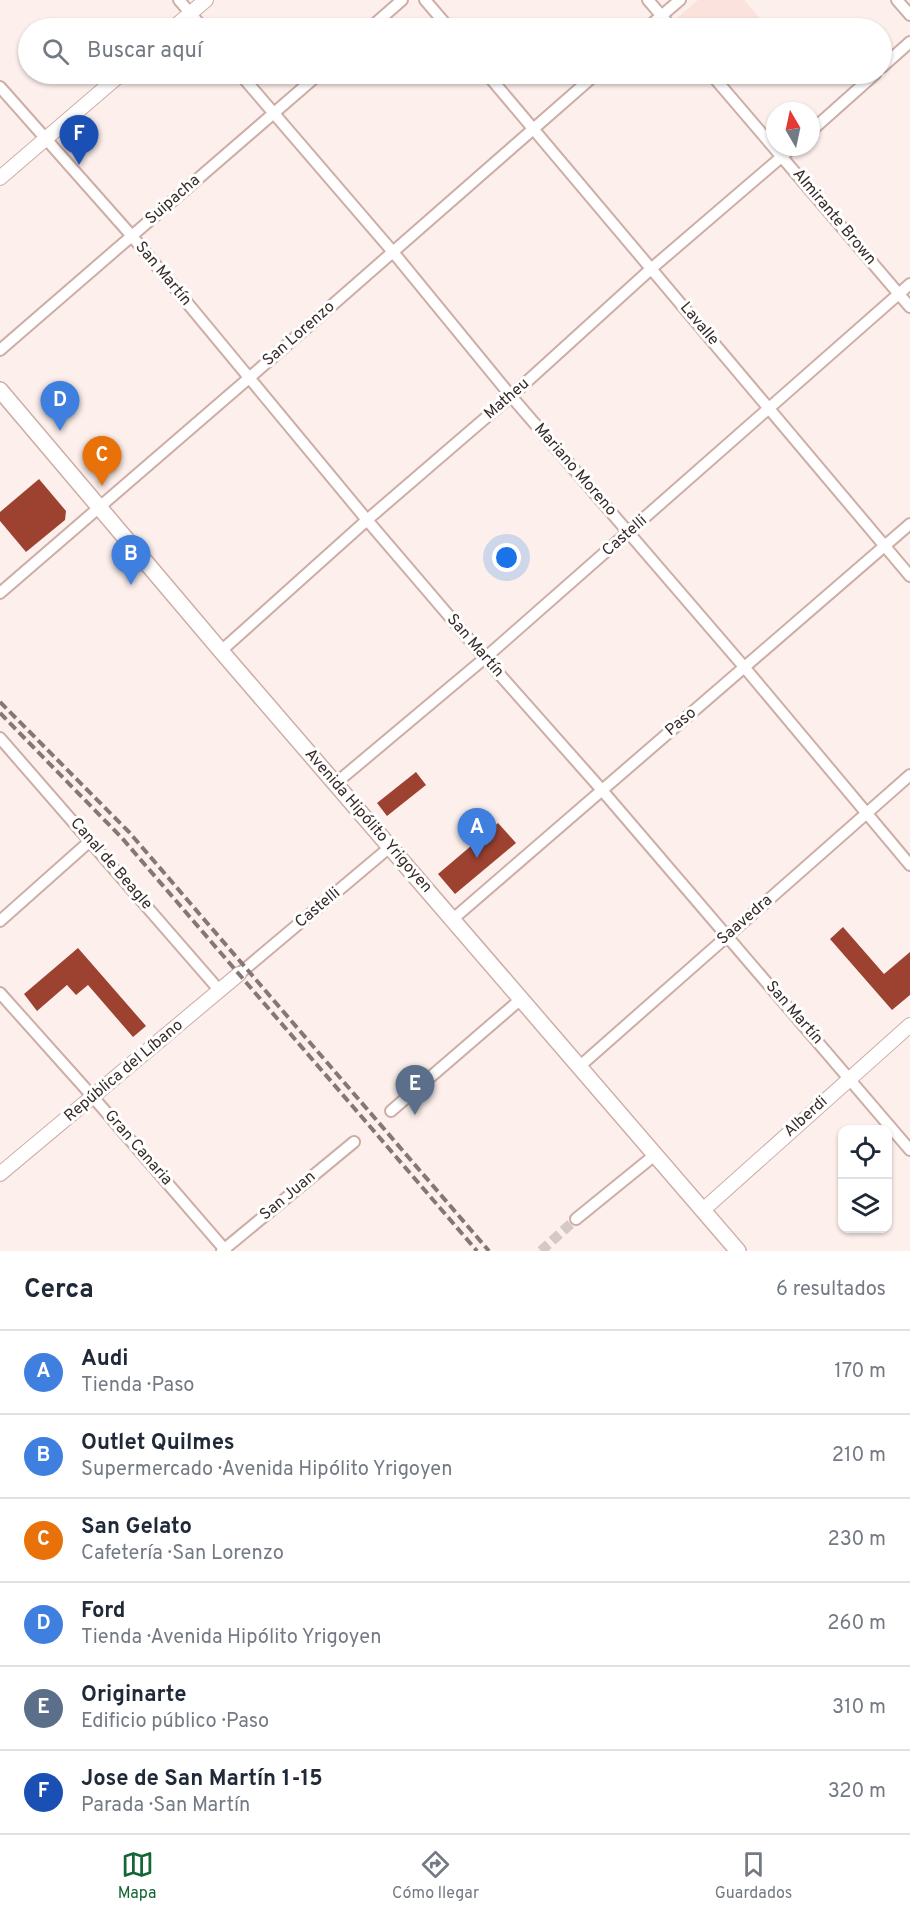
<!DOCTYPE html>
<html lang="es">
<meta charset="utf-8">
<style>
body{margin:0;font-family:Overpass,sans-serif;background:#f2f2f3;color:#1f2937}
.controls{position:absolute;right:18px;bottom:18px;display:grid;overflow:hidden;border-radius:12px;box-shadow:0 2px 4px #0004}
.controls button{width:54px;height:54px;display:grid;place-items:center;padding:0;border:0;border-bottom:2px solid #e0e1e3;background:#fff;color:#1f2937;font:30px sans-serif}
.compass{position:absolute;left:766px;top:102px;width:54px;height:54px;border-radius:50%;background:#fff;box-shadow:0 2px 4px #0004;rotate:351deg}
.you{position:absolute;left:507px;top:558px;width:21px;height:21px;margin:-15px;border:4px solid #fff;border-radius:50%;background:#1a73e8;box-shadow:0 0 0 9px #1a73e833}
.badge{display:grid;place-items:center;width:39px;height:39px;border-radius:50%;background:#146636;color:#fff;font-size:20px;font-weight:700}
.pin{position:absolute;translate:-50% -50px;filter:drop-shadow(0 2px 3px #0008)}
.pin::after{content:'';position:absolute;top:32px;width:21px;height:18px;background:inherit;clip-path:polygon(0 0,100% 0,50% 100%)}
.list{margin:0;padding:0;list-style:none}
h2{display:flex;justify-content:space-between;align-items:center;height:78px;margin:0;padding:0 24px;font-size:26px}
h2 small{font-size:20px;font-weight:400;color:#747a83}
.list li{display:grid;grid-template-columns:39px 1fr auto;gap:18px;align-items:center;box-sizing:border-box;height:84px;padding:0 24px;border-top:2px solid #e0e1e3}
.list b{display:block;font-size:22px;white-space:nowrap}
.list p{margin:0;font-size:20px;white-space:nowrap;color:#747a83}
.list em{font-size:20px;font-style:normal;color:#747a83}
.icon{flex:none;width:33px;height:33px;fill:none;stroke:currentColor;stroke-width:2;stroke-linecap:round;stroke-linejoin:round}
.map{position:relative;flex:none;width:910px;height:1251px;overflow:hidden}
.search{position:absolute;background:#fff;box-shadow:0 2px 4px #0004;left:18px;right:18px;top:18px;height:66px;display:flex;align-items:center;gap:15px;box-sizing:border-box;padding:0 21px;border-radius:33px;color:#747a83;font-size:22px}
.sheet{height:582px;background:#fff}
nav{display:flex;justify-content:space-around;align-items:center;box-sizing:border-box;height:84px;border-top:2px solid #e0e1e3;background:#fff;font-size:16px;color:#747a83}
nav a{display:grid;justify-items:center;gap:3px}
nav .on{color:#146636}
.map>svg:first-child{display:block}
</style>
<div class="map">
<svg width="910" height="1251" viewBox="0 0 910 1251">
<rect width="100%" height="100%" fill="#fcefec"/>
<!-- built -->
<path fill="#fbe2dd" d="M698,0H744L765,24L759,28H686L677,18Z"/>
<!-- building -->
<path fill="#9d4231" d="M39,479L66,511L65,520L26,552L0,521V512Z
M416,772L426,785L387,816L377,803Z
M498,823L516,843L455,894L438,874Z
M843,927L884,974L910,952V995L892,1010L830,939Z
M78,948L146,1026L133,1037L88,985L76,995L67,985L37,1011L24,994Z"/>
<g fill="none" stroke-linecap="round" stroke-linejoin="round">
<!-- minor-tunnel -->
<path stroke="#d5c8c5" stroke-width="10" stroke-dasharray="10 5" stroke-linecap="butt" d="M541,1251L576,1219"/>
<!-- minor casing -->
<g stroke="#cdaea7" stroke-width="14">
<path id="minor" d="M179,0L203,28
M425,0L449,28
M648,0L672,28
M897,0L910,15
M370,28L402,0
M647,28L680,0
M882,67L910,42
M240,74L393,252L511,396L745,668L910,865
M487,74L910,576
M711,74L910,307
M0,87L131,235L367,520L485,658L601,789L910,1150
M811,131L875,74
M0,350L319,74
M0,593L249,378L596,74
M221,651L367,520L511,396L652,268L793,147
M0,738L220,991
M336,783L485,658L910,284
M453,919L910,524
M0,921L90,841
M239,974L390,847
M0,993L93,1097L226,1251
M580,1066L910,775
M391,1111L521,999
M576,1219L656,1154
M222,1251L354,1142"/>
</g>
<!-- tertiary casing -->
<g stroke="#cdaea7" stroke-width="16">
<path id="tertiary" d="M173,28L206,0
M0,178L121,74
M0,1174L239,974
M703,1210L910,1025"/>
</g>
<!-- secondary casing -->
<g stroke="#cdaea7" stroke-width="18">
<path id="secondary" d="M0,390L221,651L738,1251"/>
</g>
<!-- minor -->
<use href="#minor" stroke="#fff" stroke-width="10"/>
<!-- tertiary -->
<use href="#tertiary" stroke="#fff" stroke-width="14"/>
<!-- secondary -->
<use href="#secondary" stroke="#fff" stroke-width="15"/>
<!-- rail -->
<path stroke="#847875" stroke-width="4" stroke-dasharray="9 4.5" stroke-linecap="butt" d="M0,702L129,832L489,1251
M0,713L122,838L477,1251"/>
</g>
<g text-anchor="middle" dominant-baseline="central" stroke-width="6" stroke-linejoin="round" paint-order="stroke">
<!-- street labels -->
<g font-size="16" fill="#382c29" stroke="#fff">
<text transform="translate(173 200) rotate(-41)">Suipacha</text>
<text transform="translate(834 217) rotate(50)">Almirante Brown</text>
<text transform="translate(163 274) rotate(50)">San Martín</text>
<text transform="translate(699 324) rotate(50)">Lavalle</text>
<text transform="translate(299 334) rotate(-41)">San Lorenzo</text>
<text transform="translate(507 399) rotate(-41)">Matheu</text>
<text transform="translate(575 470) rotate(49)">Mariano Moreno</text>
<text transform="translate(625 536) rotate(-41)">Castelli</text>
<text transform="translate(475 646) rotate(49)">San Martín</text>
<text transform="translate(681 722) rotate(-40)">Paso</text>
<text transform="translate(368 821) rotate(49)">Avenida Hipólito Yrigoyen</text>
<text transform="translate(111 864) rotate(49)">Canal de Beagle</text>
<text transform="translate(318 908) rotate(-40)">Castelli</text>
<text transform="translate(745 920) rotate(-41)">Saavedra</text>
<text transform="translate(794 1013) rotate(49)">San Martín</text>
<text transform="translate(124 1071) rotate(-40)">República del Líbano</text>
<text transform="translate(806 1117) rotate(-42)">Alberdi</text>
<text transform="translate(138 1148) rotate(49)">Gran Canaria</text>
<text transform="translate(288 1196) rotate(-40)">San Juan</text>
</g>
</g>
</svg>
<div class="controls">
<button><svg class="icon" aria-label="locate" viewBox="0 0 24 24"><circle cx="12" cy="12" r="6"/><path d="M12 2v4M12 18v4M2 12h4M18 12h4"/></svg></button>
<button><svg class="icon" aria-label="layers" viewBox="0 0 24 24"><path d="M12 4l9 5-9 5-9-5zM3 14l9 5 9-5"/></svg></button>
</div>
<svg class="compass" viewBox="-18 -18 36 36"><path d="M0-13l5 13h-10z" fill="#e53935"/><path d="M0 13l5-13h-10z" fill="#747a83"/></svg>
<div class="you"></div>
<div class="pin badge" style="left:477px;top:858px;background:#3f7fe0">A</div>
<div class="pin badge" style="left:131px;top:585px;background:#3f7fe0">B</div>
<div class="pin badge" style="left:102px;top:486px;background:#e8710a">C</div>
<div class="pin badge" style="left:60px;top:431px;background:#3f7fe0">D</div>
<div class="pin badge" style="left:415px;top:1115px;background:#5c6f8a">E</div>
<div class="pin badge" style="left:79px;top:165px;background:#1a4fb4">F</div>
<div class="search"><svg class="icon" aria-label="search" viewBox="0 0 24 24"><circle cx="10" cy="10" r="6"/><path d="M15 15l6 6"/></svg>Buscar aquí</div>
</div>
<section class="sheet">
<h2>Cerca<small>6 resultados</small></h2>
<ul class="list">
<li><span class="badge" style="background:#3f7fe0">A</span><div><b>Audi</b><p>Tienda · Paso</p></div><em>170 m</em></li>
<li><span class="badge" style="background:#3f7fe0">B</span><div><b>Outlet Quilmes</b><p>Supermercado · Avenida Hipólito Yrigoyen</p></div><em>210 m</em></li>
<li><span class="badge" style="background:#e8710a">C</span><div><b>San Gelato</b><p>Cafetería · San Lorenzo</p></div><em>230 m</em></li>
<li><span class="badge" style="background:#3f7fe0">D</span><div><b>Ford</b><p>Tienda · Avenida Hipólito Yrigoyen</p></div><em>260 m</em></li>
<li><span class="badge" style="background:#5c6f8a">E</span><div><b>Originarte</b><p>Edificio público · Paso</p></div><em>310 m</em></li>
<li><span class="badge" style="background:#1a4fb4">F</span><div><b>Jose de San Martín 1-15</b><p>Parada · San Martín</p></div><em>320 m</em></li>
</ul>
</section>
<nav>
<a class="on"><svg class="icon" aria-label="map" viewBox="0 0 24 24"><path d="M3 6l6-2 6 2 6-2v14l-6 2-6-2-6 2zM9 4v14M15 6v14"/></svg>Mapa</a>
<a><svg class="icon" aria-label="directions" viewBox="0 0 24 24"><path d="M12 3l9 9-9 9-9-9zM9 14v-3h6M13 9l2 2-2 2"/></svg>Cómo llegar</a>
<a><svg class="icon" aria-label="saved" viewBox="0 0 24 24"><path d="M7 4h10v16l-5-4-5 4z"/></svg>Guardados</a>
</nav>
